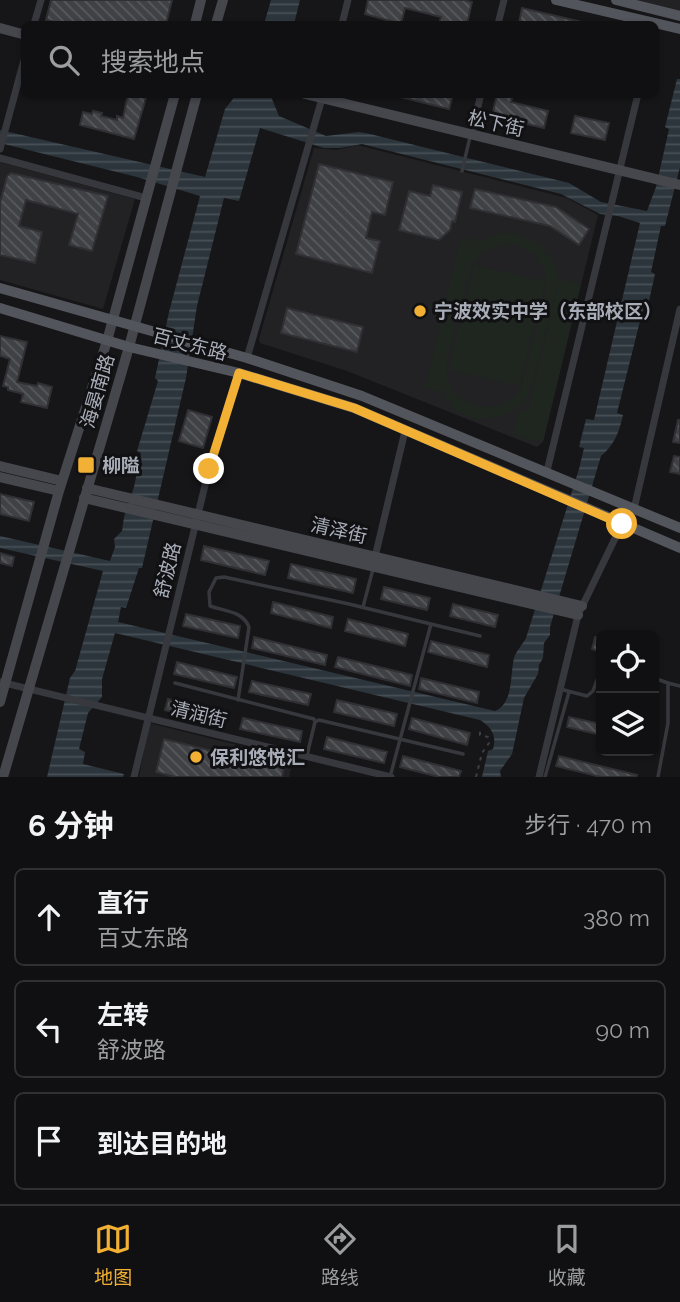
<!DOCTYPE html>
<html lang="zh">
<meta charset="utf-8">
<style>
body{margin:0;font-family:Raleway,"Noto Sans SC",sans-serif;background:#1e1e20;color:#f1f3f6}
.controls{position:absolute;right:21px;bottom:21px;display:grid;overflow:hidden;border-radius:10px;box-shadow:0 2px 5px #0004}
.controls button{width:63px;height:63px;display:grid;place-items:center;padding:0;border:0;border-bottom:2px solid #303032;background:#101012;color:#f1f3f6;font:35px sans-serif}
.stop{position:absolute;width:21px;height:21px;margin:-16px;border:5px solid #f2b134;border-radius:50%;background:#fff}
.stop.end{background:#f2b134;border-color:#fff;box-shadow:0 2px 7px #0008}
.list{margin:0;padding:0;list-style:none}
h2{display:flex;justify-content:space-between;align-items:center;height:91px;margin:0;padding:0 28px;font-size:30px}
h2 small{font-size:23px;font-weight:400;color:#9c9d9f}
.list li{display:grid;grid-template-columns:46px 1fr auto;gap:21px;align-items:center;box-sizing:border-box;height:98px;margin:0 14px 14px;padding:0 14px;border:2px solid #303032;border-radius:10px}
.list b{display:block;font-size:26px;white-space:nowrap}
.list p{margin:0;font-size:23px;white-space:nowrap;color:#9c9d9f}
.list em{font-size:23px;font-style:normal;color:#9c9d9f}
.icon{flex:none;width:38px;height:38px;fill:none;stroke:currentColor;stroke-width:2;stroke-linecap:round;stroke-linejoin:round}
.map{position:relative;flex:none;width:680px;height:777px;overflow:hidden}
.search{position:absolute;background:#101012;box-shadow:0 2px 5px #0004;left:21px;right:21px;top:21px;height:77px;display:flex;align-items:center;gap:18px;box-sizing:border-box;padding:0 24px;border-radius:10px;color:#9c9d9f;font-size:26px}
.sheet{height:427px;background:#101012}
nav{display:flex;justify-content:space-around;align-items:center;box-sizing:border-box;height:98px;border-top:2px solid #303032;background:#101012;font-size:19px;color:#9c9d9f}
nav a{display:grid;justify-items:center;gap:4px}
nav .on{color:#f2b134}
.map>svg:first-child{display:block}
</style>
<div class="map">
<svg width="680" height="777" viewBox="0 0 680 777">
<defs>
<pattern id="water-rules" width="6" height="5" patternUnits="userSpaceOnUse" patternTransform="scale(1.75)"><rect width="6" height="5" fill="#2c353c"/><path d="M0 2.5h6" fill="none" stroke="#485056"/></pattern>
<pattern id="building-back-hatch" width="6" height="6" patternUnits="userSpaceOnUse" patternTransform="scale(1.75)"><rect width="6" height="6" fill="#404145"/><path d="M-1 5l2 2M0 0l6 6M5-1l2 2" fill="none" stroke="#595a5e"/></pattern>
</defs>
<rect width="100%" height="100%" fill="#161618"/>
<!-- built -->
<path fill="#222225" d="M616,0H680V16Z
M357,145L567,198L598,215L543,442L537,447L347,371L260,343L259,339L314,148L337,150Z
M0,162L135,199L103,309L0,280Z
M149,723L293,759L289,777H139Z"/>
<!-- green -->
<path fill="#1e261f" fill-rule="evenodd" d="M498,233C528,230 555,249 558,280L532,386L524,403L503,417L477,419L457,412L440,389L439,392L425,388L461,237L476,240V243ZM509,244C536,248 549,268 545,295L521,389C492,425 440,403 447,358L473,262L487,249Z
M474,265L545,281L520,386L449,370Z
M559,279L581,284L543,442L513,435L519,410L528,411Z"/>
<!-- water -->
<path fill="url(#water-rules)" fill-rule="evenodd" d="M271,0H300L294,24H264Z
M677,79H680V167L665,226H661L651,272L655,274L649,301H645L617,413L623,415C619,432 615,444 601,456L550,627V635L544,643L543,658L539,665L538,674L524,698L512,754L500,771L501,777H482L488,751L493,749C497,735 491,727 480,720L115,633L102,679V697L88,713L79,749L85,752L83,764L124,774L123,777H47L70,678L75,671L103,571L0,548V536L110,561L115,547L114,539L122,531L124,517L134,487L141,453L137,451L158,381L155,378L169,312L200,196L137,177L0,143V130L205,177L225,109L236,95H273L272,99L279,116L326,136L359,132L370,134L569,183L601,202L647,211L656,187L669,129L665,127ZM260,128L324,148H340L362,144L561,194L600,214L618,216L640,223L594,420L586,419L579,447L584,448L579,469L526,638C523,644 516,651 514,658C510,674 514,703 495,711L118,622L121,607L126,608L139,568H142L186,378L197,306L224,198L239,201Z"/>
<!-- building -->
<path fill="url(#building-back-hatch)" stroke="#303034" stroke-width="2" d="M51,0H172L166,24H63L46,20Z
M368,0H463L472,2L467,24H439L441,17L405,8L401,24L365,14Z
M522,8L582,22V24L519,23Z
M128,94H147L134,139L80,125L83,112L92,114L93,111L102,113L101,116L117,120V116L123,118Z
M400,94H453L449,109L400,97Z
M497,94H513L511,102L548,111L544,128L492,116Z
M575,116L609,123L605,140L571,133Z
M319,164L393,182L385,215L372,212L366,238L380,241L372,273L296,254Z
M11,173L108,196L92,251L69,245L78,214L26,200L19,226L42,232L35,263L0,255V203L7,176Z
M433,185L462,192L455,222L452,221L450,230L439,240L399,230L409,191L430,196Z
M475,189L556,207L589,229L579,245L550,226L470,208Z
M287,308L363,327L357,352L281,333Z
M0,336L27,342L17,382L37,386L38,383L52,387L47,408L21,402L23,394L8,390V387L3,386L10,359L0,356Z
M188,410L212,417L203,448L179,441Z
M678,420H680V443L673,442Z
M674,456L680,457V474L670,472Z
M0,494L34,502L29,521L0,514Z
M204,546L269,561L265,575L201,560Z
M0,553L14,557L12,566L0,563Z
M291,564L356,579L353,593L288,578Z
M384,587L430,598L427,610L381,599Z
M273,602L333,617L331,628L271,613Z
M453,604L498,615L495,627L450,616Z
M186,614L240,626L238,638L183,626Z
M348,619L408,634L405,646L345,631Z
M254,637L327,655L325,665L252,648Z
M595,637L601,639V652L592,649Z
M431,641L489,655L487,667L428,652Z
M338,657L412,675L410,686L335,667Z
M177,662L237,677L234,688L174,674Z
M421,678L479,692L477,703L419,689Z
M252,681L311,694L308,705L249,692Z
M168,699L227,714L224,725L165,710Z
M337,700L397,714L394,726L334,712Z
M569,717L601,724V735L567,727Z
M243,718L302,731L300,742L240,729Z
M412,718L470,733L467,745L409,729Z
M327,737L387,752L384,763L324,749Z
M164,739L233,756L231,764L247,768L249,759L284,767L282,777H175L156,772Z
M403,756L461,771L459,777H439L400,767Z
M559,756L637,775L636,777H601L556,766Z"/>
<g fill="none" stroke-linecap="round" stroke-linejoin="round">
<!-- path -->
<path stroke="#3d3f44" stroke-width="2" stroke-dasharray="3.5 5" stroke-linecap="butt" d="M476,777L482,753L489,743L488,737L480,735V730"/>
<!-- lane -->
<path stroke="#37383d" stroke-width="3.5" d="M462,171L470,137
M363,607L373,569
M654,678L668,683V723L658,777
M175,683L314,719L315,722L307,755
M668,683L680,686
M560,689L587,696L593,691L601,669
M238,700L249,627C243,611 224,611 210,606L209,592L216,578L224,577L349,604L480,636
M315,722L319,720L463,754
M390,777L431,624
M545,777L569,692"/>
<!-- street -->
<path stroke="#37383d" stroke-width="7" d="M34,24L41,0
M342,24L348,0
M498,24L504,0
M471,135L481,94
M0,149L24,60
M0,158L146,198
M247,358L323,95
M547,471L638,94
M634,509L680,309
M375,557L405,431
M0,682L391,777
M134,777L209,469L239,373
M539,777L578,615L622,524"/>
<!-- secondary -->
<path stroke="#45474d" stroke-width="10" d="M195,24L201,0
M216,24L223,0
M0,28L22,34L24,33
M305,94L680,185
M0,466L62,481
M0,477L59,491
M87,488L582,606
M84,498L578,615
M0,702L59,491L107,341L175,94
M3,777L129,347L197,94"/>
<!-- primary -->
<path stroke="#53555c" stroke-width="10" d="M556,0L680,29
M616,0L680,16
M0,288L247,358L362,396L680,528
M0,308L129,347L239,373L354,408L680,548"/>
</g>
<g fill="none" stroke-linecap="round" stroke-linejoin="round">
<!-- route -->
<path stroke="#f2b134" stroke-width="9" d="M209,469L239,373L354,408L622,524"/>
</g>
<!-- markers -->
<g fill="#f2b134" stroke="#111113" stroke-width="2.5">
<circle cx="420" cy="311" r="7"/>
<rect x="77" y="456" width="18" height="18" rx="3.5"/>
<circle cx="196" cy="757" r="7"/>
</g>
<g text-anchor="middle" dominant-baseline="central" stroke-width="6" stroke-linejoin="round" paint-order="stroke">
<!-- street labels -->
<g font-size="19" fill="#a8adb8" stroke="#111113">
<text transform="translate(496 123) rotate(13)">松下街</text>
<text transform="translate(190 344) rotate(14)">百丈东路</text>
<text transform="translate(97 391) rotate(-74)">海晏南路</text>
<text transform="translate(339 530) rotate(13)">清泽街</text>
<text transform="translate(167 570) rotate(-76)">舒波路</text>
<text transform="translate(199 714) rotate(14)">清润街</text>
</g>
<!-- poi labels -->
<g font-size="19" font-weight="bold" fill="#a8adb8" stroke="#111113" text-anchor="start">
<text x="434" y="311">宁波效实中学（东部校区）</text>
<text x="102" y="465">柳隘</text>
<text x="210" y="757">保利悠悦汇</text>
</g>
</g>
</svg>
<div class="controls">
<button><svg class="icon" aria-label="locate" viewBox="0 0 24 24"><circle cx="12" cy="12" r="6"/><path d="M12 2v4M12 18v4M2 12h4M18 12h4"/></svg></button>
<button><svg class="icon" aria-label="layers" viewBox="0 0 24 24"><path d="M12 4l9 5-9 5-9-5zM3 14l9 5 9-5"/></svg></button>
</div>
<div class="stop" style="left:622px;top:524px"></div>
<div class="stop end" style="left:209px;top:469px"></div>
<div class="search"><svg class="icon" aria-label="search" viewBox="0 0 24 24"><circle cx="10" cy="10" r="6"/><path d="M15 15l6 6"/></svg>搜索地点</div>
</div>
<section class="sheet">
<h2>6 分钟<small>步行 · 470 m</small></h2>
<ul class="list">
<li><svg class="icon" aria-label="ahead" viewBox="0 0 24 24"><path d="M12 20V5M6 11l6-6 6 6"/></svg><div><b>直行</b><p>百丈东路</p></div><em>380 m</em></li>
<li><svg class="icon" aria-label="left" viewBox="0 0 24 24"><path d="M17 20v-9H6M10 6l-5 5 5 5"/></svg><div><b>左转</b><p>舒波路</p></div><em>90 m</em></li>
<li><svg class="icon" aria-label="arrive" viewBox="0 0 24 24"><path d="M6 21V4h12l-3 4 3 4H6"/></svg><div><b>到达目的地</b></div></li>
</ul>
</section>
<nav>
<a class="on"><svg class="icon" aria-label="map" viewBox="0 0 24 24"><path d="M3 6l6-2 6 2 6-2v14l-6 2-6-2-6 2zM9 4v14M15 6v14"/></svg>地图</a>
<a><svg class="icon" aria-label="directions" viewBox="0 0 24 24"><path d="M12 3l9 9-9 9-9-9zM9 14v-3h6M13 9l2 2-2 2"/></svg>路线</a>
<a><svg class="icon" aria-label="saved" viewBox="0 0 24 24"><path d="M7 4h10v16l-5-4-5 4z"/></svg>收藏</a>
</nav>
